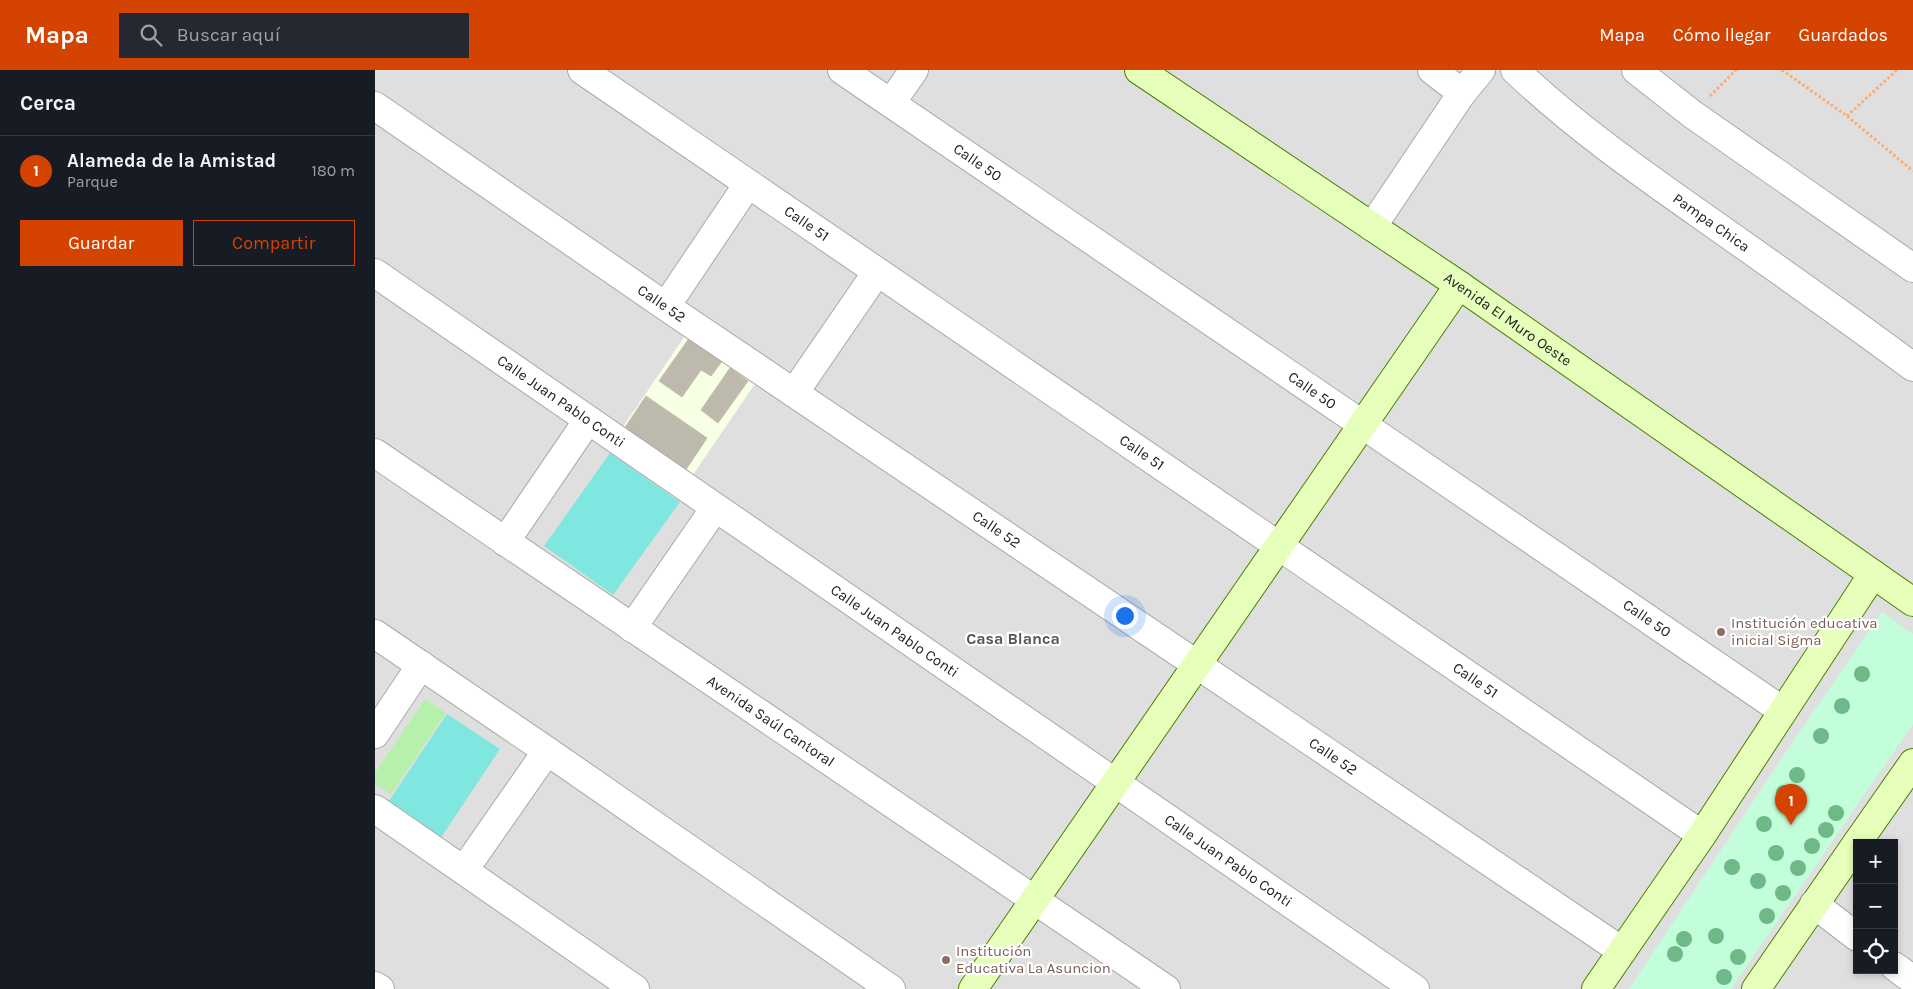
<!DOCTYPE html>
<html lang="es">
<meta charset="utf-8">
<style>
body{margin:0;font-family:Karla,sans-serif;background:#242831;color:#f1f3f6}
.controls{position:absolute;right:15px;bottom:15px;display:grid;overflow:hidden;border-radius:0px;box-shadow:0 2px 8px #0003}
.controls button{width:45px;height:45px;display:grid;place-items:center;padding:0;border:0;border-bottom:1px solid #363941;background:#171b24;color:#f1f3f6;font:25px sans-serif}
.you{position:absolute;left:749px;top:545px;width:18px;height:18px;margin:-12px;border:4px solid #fff;border-radius:50%;background:#1a73e8;box-shadow:0 0 0 8px #1a73e833}
.badge{display:grid;place-items:center;width:32px;height:32px;border-radius:50%;background:#d44300;color:#fff;font-size:16px;font-weight:700}
.pin{position:absolute;translate:-50% -41px;filter:drop-shadow(0 1px 2px #0008)}
.pin::after{content:'';position:absolute;top:26px;width:18px;height:15px;background:inherit;clip-path:polygon(0 0,100% 0,50% 100%)}
.list{margin:0;padding:0;list-style:none}
h2{display:flex;justify-content:space-between;align-items:center;height:65px;margin:0;padding:0 20px;font-size:21px}
h2 small{font-size:16px;font-weight:400;color:#9ea1a6}
.list li{display:grid;grid-template-columns:32px 1fr auto;gap:15px;align-items:center;box-sizing:border-box;height:70px;padding:0 20px;border-top:1px solid #363941}
.list b{display:block;font-size:19px;white-space:nowrap}
.list p{margin:0;font-size:16px;white-space:nowrap;color:#9ea1a6}
.list em{font-size:16px;font-style:normal;color:#9ea1a6}
.actions{display:flex;gap:10px;padding:15px 20px}
.actions a{flex:1;padding:11px 0;border:1px solid #d44300;border-radius:0px;text-align:center;font-size:18px;color:#d44300}
.actions .main{background:#d44300;color:#fff}
.icon{flex:none;width:28px;height:28px;fill:none;stroke:currentColor;stroke-width:2;stroke-linecap:round;stroke-linejoin:round}
.map{position:relative;flex:none;width:1538px;height:919px;overflow:hidden}
header{display:flex;align-items:center;gap:30px;box-sizing:border-box;height:70px;padding:0 25px;background:#d44300;color:#fff}
header strong{font-size:24px}
nav{display:flex;gap:28px;margin-inline-start:auto;font-size:18px}
.search{width:350px;height:45px;background:#242831;display:flex;align-items:center;gap:12px;box-sizing:border-box;padding:0 18px;border-radius:0px;color:#9ea1a6;font-size:19px}
main{display:flex}
aside{flex:1;background:#171b24}
.map>svg:first-child{display:block}
</style>
<header>
<strong>Mapa</strong>
<div class="search"><svg class="icon" aria-label="search" viewBox="0 0 24 24"><circle cx="10" cy="10" r="6"/><path d="M15 15l6 6"/></svg>Buscar aquí</div>
<nav><a>Mapa</a><a>Cómo llegar</a><a>Guardados</a></nav>
</header>
<main>
<aside>
<h2>Cerca<small></small></h2>
<ul class="list">
<li><span class="badge">1</span><div><b>Alameda de la Amistad</b><p>Parque</p></div><em>180 m</em></li>
</ul>
<div class="actions"><a class="main">Guardar</a><a>Compartir</a></div>
</aside>
<div class="map">
<svg width="1538" height="919" viewBox="0 0 1538 919">
<rect width="100%" height="100%" fill="#f3f2e8"/>
<!-- residential -->
<path fill="#e0dfdf" fill-rule="evenodd" d="M0,0H1538V919H0ZM1482,773H1519V900H1482Z"/>
<!-- education -->
<path fill="#f7ffe5" d="M314,260L384,308L313,412L243,364Z"/>
<!-- grass -->
<path fill="#b7f0ab" d="M50,629L71,643L16,724L0,714V703Z"/>
<!-- park -->
<path fill="#c3fedb" d="M1507,542L1538,564V654L1356,919H1254L1411,682Z"/>
<!-- pitch -->
<path fill="#80e7e0" d="M235,383L305,432L238,525L169,476Z
M72,644L125,679L63,772L10,737Z"/>
<!-- building -->
<path fill="#bdb9ad" stroke="#c6bfa9" d="M315,267L348,290L336,306L326,300L307,327L284,311Z
M355,298L373,311L343,353L326,340Z
M271,326L332,368L310,401L249,359Z"/>
<g fill="none" stroke-linecap="round" stroke-linejoin="round">
<!-- street casing -->
<g stroke="#a9a9a9" stroke-width="30">
<g id="street">
<path id="s1" d="M207,0L1327,765"/>
<path id="s2" d="M467,0L1408,641"/>
<path d="M1057,0L1087,23"/>
<path id="s3" d="M1140,0C1203,60 1276,110 1347,160C1411,205 1475,250 1538,297"/>
<path d="M1261,0L1317,44L1538,198"/>
<path d="M516,33L539,0"/>
<path id="s4" d="M0,36L296,240L1247,881"/>
<path d="M997,157L1087,23L1106,0"/>
<path id="s5" d="M0,203L1040,919"/>
<path d="M291,236L373,114"/>
<path d="M419,323L502,202"/>
<path id="s6" d="M0,383L791,919"/>
<path d="M130,472L213,350"/>
<path d="M257,558L340,438"/>
<path d="M0,564L172,681L516,919"/>
<path d="M0,664L46,595"/>
<path d="M0,739L260,919"/>
<path d="M89,800L172,681"/>
<path d="M1439,834L1482,867"/>
<path d="M1519,896L1538,910"/>
<path d="M0,916L5,919"/>
</g>
</g>
<!-- secondary casing -->
<g stroke="#4b8200" stroke-width="30">
<g id="secondary">
<path id="s7" d="M764,0L1084,215L1538,532"/>
<path d="M1482,773L1538,693"/>
<path d="M598,919L1084,215"/>
<path d="M1221,919L1327,765L1498,504"/>
<path d="M1381,919L1482,773"/>
</g>
</g>
<!-- path -->
<path stroke="#ffaa6d" stroke-width="3" stroke-dasharray="2.5 2.5" stroke-linecap="butt" d="M1407,0L1472,46L1538,101
M1335,26L1361,0
M1472,46L1522,0"/>
<!-- street -->
<use href="#street" stroke="#fff" stroke-width="28"/>
<!-- secondary -->
<use href="#secondary" stroke="#e6ffba" stroke-width="28"/>
</g>
<!-- trees -->
<g fill="#6fb887">
<circle cx="1487" cy="604" r="8"/>
<circle cx="1467" cy="636" r="8"/>
<circle cx="1446" cy="666" r="8"/>
<circle cx="1422" cy="705" r="8"/>
<circle cx="1409" cy="723" r="8"/>
<circle cx="1461" cy="743" r="8"/>
<circle cx="1389" cy="754" r="8"/>
<circle cx="1451" cy="760" r="8"/>
<circle cx="1437" cy="776" r="8"/>
<circle cx="1401" cy="783" r="8"/>
<circle cx="1357" cy="797" r="8"/>
<circle cx="1423" cy="798" r="8"/>
<circle cx="1383" cy="811" r="8"/>
<circle cx="1408" cy="823" r="8"/>
<circle cx="1392" cy="846" r="8"/>
<circle cx="1341" cy="866" r="8"/>
<circle cx="1309" cy="869" r="8"/>
<circle cx="1300" cy="884" r="8"/>
<circle cx="1363" cy="887" r="8"/>
<circle cx="1349" cy="907" r="8"/>
</g>
<!-- markers -->
<g fill="#8d6e63" stroke="#fff" stroke-width="2">
<circle cx="1346" cy="562" r="5"/>
<circle cx="571" cy="890" r="5"/>
</g>
<g text-anchor="middle" dominant-baseline="central" stroke-width="4.5" stroke-linejoin="round" paint-order="stroke">
<!-- street labels -->
<g font-size="15" fill="#222" stroke="#fff">
<text stroke="none"><textPath href="#s2" startOffset="164">Calle 50</textPath></text>
<text stroke="none"><textPath href="#s3" startOffset="249">Pampa Chica</textPath></text>
<text stroke="none"><textPath href="#s1" startOffset="272">Calle 51</textPath></text>
<text stroke="none"><textPath href="#s4" startOffset="348">Calle 52</textPath></text>
<text stroke="none"><textPath href="#s7" startOffset="445">Avenida El Muro Oeste</textPath></text>
<text stroke="none"><textPath href="#s2" startOffset="569">Calle 50</textPath></text>
<text stroke="none"><textPath href="#s5" startOffset="226">Calle Juan Pablo Conti</textPath></text>
<text stroke="none"><textPath href="#s1" startOffset="678">Calle 51</textPath></text>
<text stroke="none"><textPath href="#s4" startOffset="752">Calle 52</textPath></text>
<text stroke="none"><textPath href="#s2" startOffset="974">Calle 50</textPath></text>
<text stroke="none"><textPath href="#s5" startOffset="631">Calle Juan Pablo Conti</textPath></text>
<text stroke="none"><textPath href="#s1" startOffset="1082">Calle 51</textPath></text>
<text stroke="none"><textPath href="#s6" startOffset="478">Avenida Saúl Cantoral</textPath></text>
<text stroke="none"><textPath href="#s4" startOffset="1158">Calle 52</textPath></text>
<text stroke="none"><textPath href="#s5" startOffset="1036">Calle Juan Pablo Conti</textPath></text>
</g>
<!-- education labels -->
<g font-size="15" fill="#785e54" stroke="#fff" text-anchor="start">
<text x="1356" y="553">Institución educativa<tspan x="1356" dy="17">inicial Sigma</tspan></text>
<text x="581" y="881">Institución<tspan x="581" dy="17">Educativa La Asuncion</tspan></text>
</g>
<!-- neighbourhood labels -->
<g font-size="16" font-weight="bold" fill="#555" stroke="#fff">
<text x="638" y="568">Casa Blanca</text>
</g>
</g>
</svg>
<div class="controls">
<button>+</button>
<button>−</button>
<button><svg class="icon" aria-label="locate" viewBox="0 0 24 24"><circle cx="12" cy="12" r="6"/><path d="M12 2v4M12 18v4M2 12h4M18 12h4"/></svg></button>
</div>
<div class="you"></div>
<div class="pin badge" style="left:1416px;top:755px">1</div>
</div>
</main>
